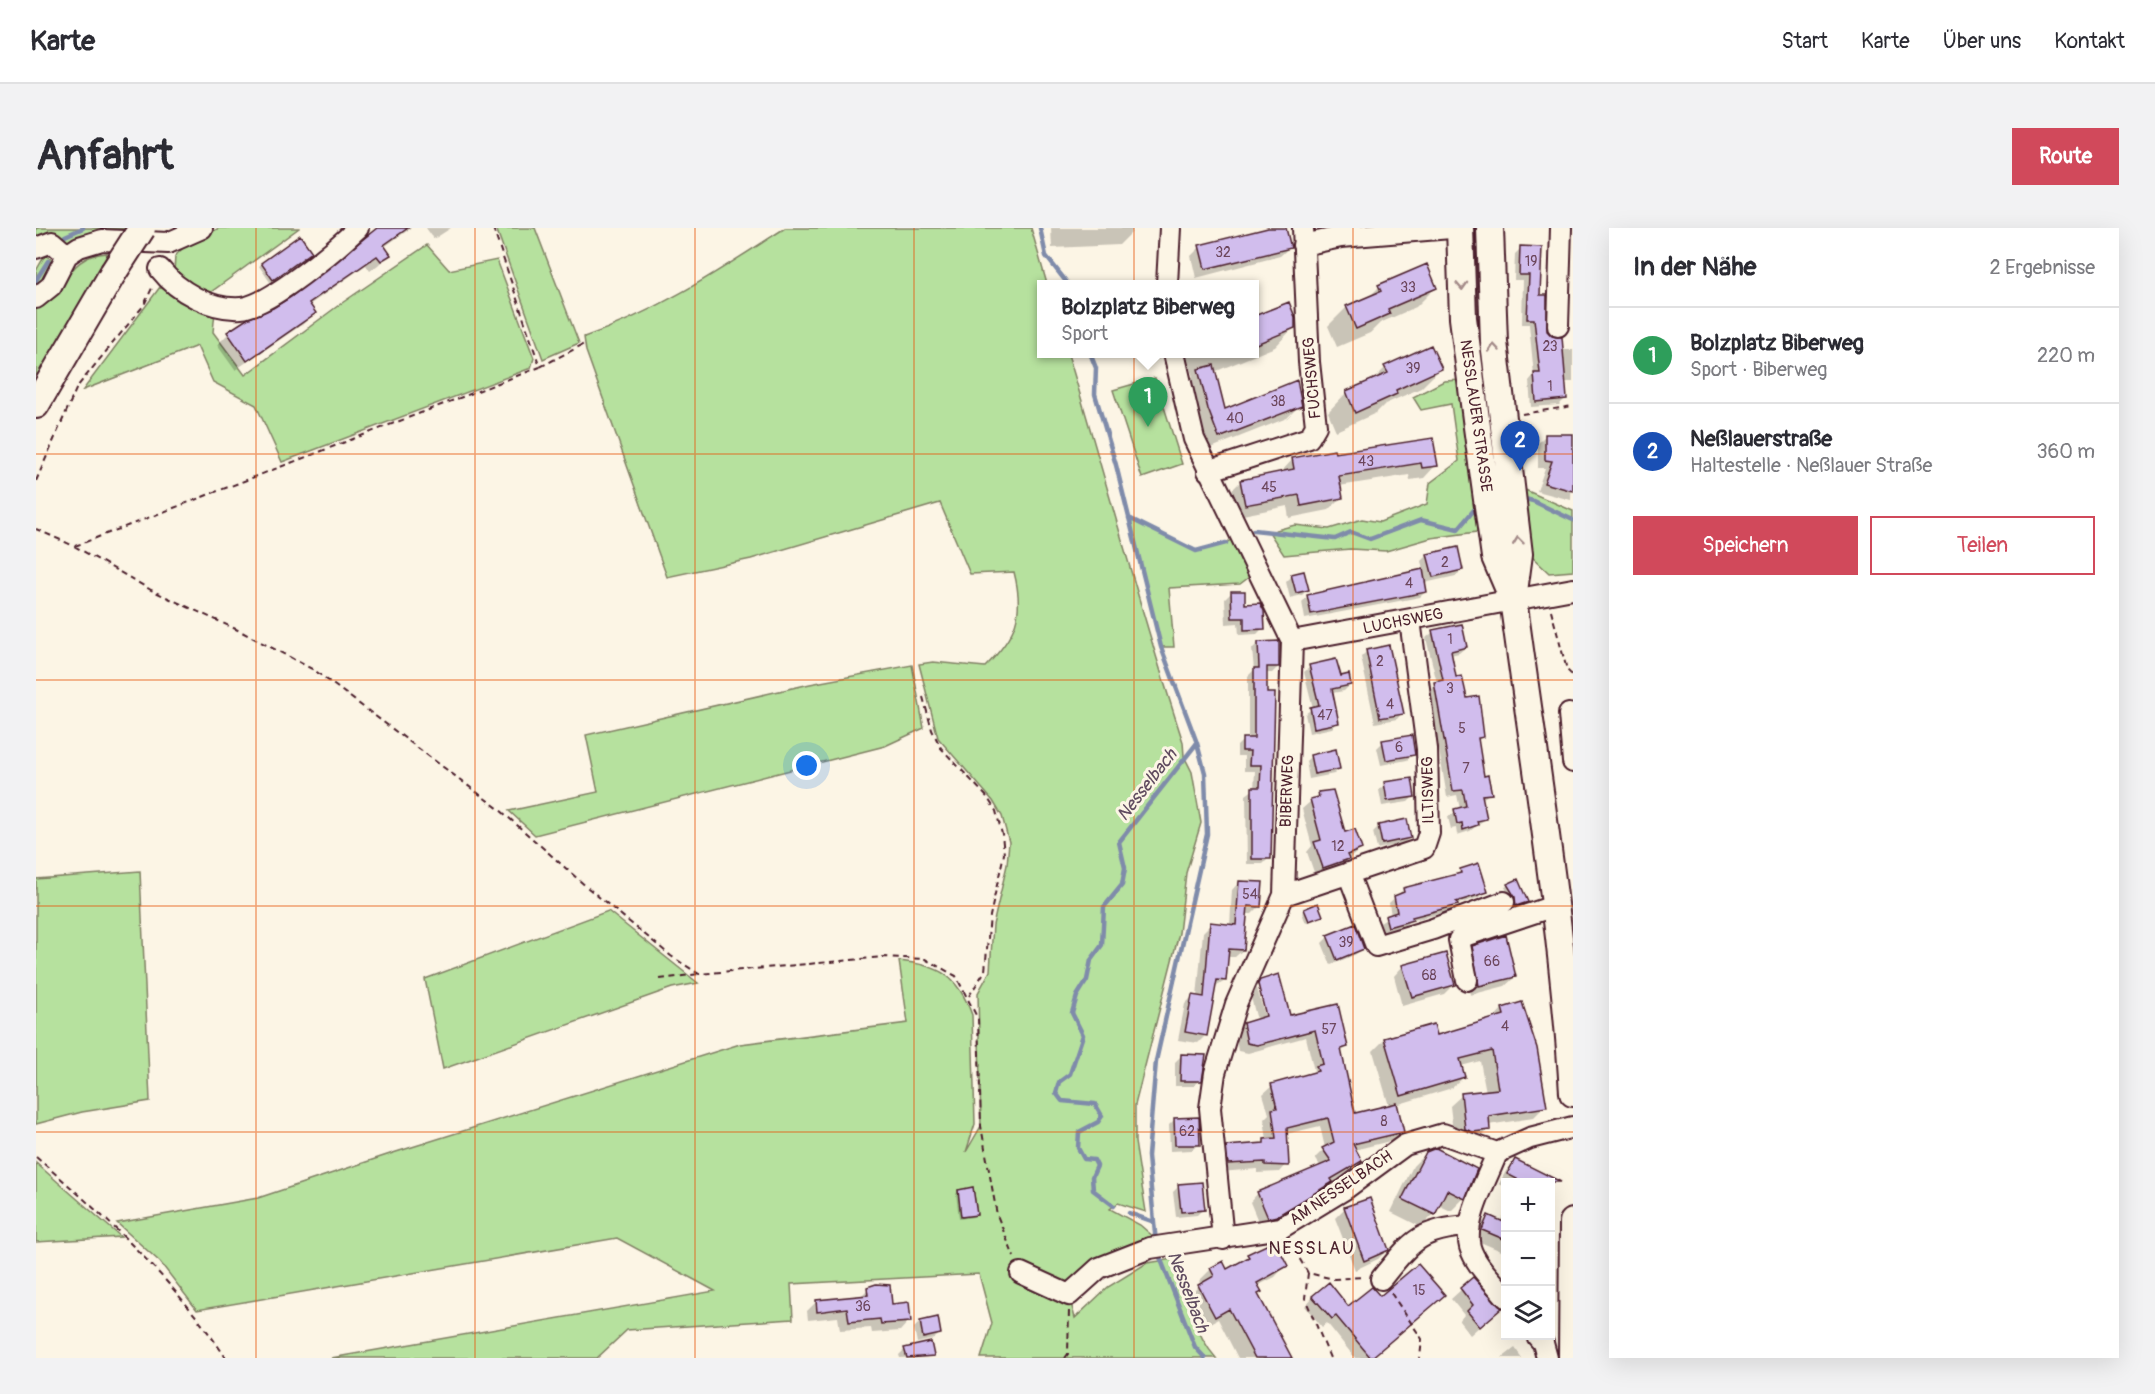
<!DOCTYPE html>
<html lang="de">
<meta charset="utf-8">
<style>
body{margin:0;font-family:Pangolin,sans-serif;background:#f2f2f3;color:#2b2b33}
.controls{position:absolute;right:18px;bottom:18px;display:grid;overflow:hidden;border-radius:0px;box-shadow:0 6px 24px #0002}
.controls button{width:54px;height:54px;display:grid;place-items:center;padding:0;border:0;border-bottom:2px solid #e1e1e2;background:#fff;color:#2b2b33;font:30px sans-serif}
.you{position:absolute;left:771px;top:538px;width:21px;height:21px;margin:-15px;border:4px solid #fff;border-radius:50%;background:#1a73e8;box-shadow:0 0 0 9px #1a73e833}
.badge{display:grid;place-items:center;width:39px;height:39px;border-radius:50%;background:#d1495b;color:#fff;font-size:20px;font-weight:700}
.pin{position:absolute;translate:-50% -50px;filter:drop-shadow(0 2px 3px #0008)}
.pin::after{content:'';position:absolute;top:32px;width:21px;height:18px;background:inherit;clip-path:polygon(0 0,100% 0,50% 100%)}
.popup{position:absolute;left:1001px;top:52px;width:222px;height:78px;box-sizing:border-box;display:grid;place-content:center;border-radius:0px;background:#fff;filter:drop-shadow(0 2px 4px #0005);font-size:20px;white-space:nowrap;color:#7c7c81}
.popup b{font-size:22px;color:#2b2b33}
.popup::after{content:'';position:absolute;left:50%;top:100%;margin-left:-12px;border:12px solid transparent;border-top-color:#fff}
.list{margin:0;padding:0;list-style:none}
h2{display:flex;justify-content:space-between;align-items:center;height:78px;margin:0;padding:0 24px;font-size:26px}
h2 small{font-size:20px;font-weight:400;color:#7c7c81}
.list li{display:grid;grid-template-columns:39px 1fr auto;gap:18px;align-items:center;box-sizing:border-box;height:96px;padding:0 24px;border-top:2px solid #e1e1e2}
.list b{display:block;font-size:22px;white-space:nowrap}
.list p{margin:0;font-size:20px;white-space:nowrap;color:#7c7c81}
.list em{font-size:20px;font-style:normal;color:#7c7c81}
.actions{display:flex;gap:12px;padding:18px 24px}
.actions a{flex:1;padding:14px 0;border:2px solid #d1495b;border-radius:0px;text-align:center;font-size:21px;color:#d1495b}
.actions .main{background:#d1495b;color:#fff}
.icon{flex:none;width:33px;height:33px;fill:none;stroke:currentColor;stroke-width:2;stroke-linecap:round;stroke-linejoin:round}
.map{position:relative;flex:none;width:1537px;height:1130px;overflow:hidden;border-radius:0px}
header{display:flex;align-items:center;gap:36px;box-sizing:border-box;height:84px;padding:0 30px;background:#fff;border-bottom:2px solid #e1e1e2}
header strong{font-size:28px}
nav{display:flex;gap:33px;margin-inline-start:auto;font-size:21px}
.intro{display:flex;align-items:center;justify-content:space-between;box-sizing:border-box;height:144px;padding:0 36px}
h1{margin:0;font-size:42px}
.button{padding:15px 27px;border-radius:0px;background:#d1495b;color:#fff;font-size:21px;font-weight:700}
main{display:flex;gap:36px;padding:0 36px}
aside{flex:1;background:#fff;border-radius:0px;box-shadow:0 6px 24px #0002}
.map>svg:first-child{display:block}
</style>
<header>
<strong>Karte</strong>
<nav><a>Start</a><a>Karte</a><a>Über uns</a><a>Kontakt</a></nav>
</header>
<div class="intro"><h1>Anfahrt</h1><a class="button">Route</a></div>
<main>
<div class="map">
<svg width="1537" height="1130" viewBox="0 0 1537 1130">
<rect width="100%" height="100%" fill="#fcf5e5"/>
<filter id="ink" filterUnits="userSpaceOnUse"><feTurbulence type="fractalNoise" baseFrequency=".0167" numOctaves="2"/><feDisplacementMap in="SourceGraphic" scale="12" xChannelSelector="R" yChannelSelector="G"/><feConvolveMatrix kernelMatrix="1 2 1 2 8 2 1 2 1" color-interpolation-filters="sRGB"/></filter>
<g filter="url(#ink)">
<!-- green -->
<path fill="#b6e19e" stroke="#808064" stroke-width="1.5" fill-rule="evenodd" d="M0,0H96L89,9L41,18L0,16Z
M183,0H263L168,69L138,44L139,28L148,19Z
M460,0H499L543,115L507,131Z
M749,0H995L1011,56H1006V125L1032,126C1071,255 1105,386 1147,514L1148,528L1156,544L1165,595L1150,645L1143,705L1099,877V914L1110,984L1082,975L1074,981L1104,997L1120,1011L1033,1068L1039,1090L1072,1059L1111,1035L1143,1030C1150,1065 1156,1103 1180,1130H945L956,1095L943,1046L755,1056L757,1091L591,1102L561,1130H295L679,1063L581,1010L161,1082L124,1034L81,995L222,970L357,925L704,816L872,795L863,733C904,737 922,748 936,787L939,896L930,924L945,898L942,765L954,743L957,697L971,637L973,614L966,588L957,573L902,510L883,436L897,434L949,439C980,408 989,387 978,344L934,346L904,275L715,331L631,349L550,123L548,109C622,84 684,42 749,0ZM937,960L941,986L926,989L922,962Z
M391,17L413,42L461,32L498,130L495,140L246,234L220,177L177,154L161,118L47,162L124,59L148,73L179,83L177,104L209,147L303,77Z
M71,25L69,32L0,151V81C30,63 31,27 71,25Z
M9,27L20,34L0,63V43Z
M1119,150L1146,236L1106,250L1077,162Z
M1427,152L1448,303L1395,310L1350,323L1314,321L1248,327L1233,304L1259,297L1293,301L1326,291L1344,294L1391,276L1394,255L1423,233L1415,176L1385,182L1377,169L1408,153Z
M1487,261L1537,283V343L1513,345L1494,327Z
M1093,290L1160,323L1190,315L1203,306L1221,343L1204,356L1133,360L1138,419H1125Z
M876,437L888,500L849,518L499,607L473,583L562,564L550,507L774,456Z
M104,643L114,873L46,884L0,896V651Z
M572,683L662,755L636,760L407,841L389,751Z
M0,935L85,1009L0,1014Z"/>
<!-- shadow -->
<path fill="#0003" fill-rule="evenodd" d="M344,0H375L348,19L353,26L342,37L334,43L330,37L273,77L278,85L267,96L199,142L181,117L192,106L256,70Z
M390,0H415L398,11Z
M1015,0H1096V4L1083,17L1016,20Z
M1238,0H1249L1254,19L1244,28L1160,50L1155,28L1164,19Z
M1485,20L1503,69L1509,99L1526,122H1537V154H1527L1529,171L1523,177L1495,179L1493,153L1498,147L1493,96H1486L1487,52H1478L1479,26Z
M272,26L234,54L223,38L226,36Z
M1343,59L1399,60L1380,79L1344,95L1334,105L1301,119L1292,98L1311,79L1331,71Z
M1218,90L1258,99L1239,119L1178,144L1188,183L1264,177L1251,190L1170,222L1150,156L1157,148L1149,129L1153,125H1218Z
M1349,140L1404,141L1385,160L1349,176L1340,185L1300,203L1292,184L1311,164L1335,154Z
M1510,207L1537,208L1535,272L1501,263L1509,240H1502V215Z
M1395,211L1400,237L1388,250L1374,252L1373,247L1303,258L1305,270L1293,282L1253,290L1251,278L1197,289L1192,266L1205,253L1245,244L1257,231Z
M1392,327L1426,342L1420,348L1388,355L1390,363L1384,369L1269,391L1266,374L1272,368L1388,342L1386,333Z
M1256,348L1272,361L1266,367L1254,370L1250,354Z
M1195,365L1227,400L1221,406L1203,407L1202,395L1190,396L1189,371Z
M1397,404L1430,419L1423,425L1414,427L1419,451L1447,508L1441,514L1447,550L1454,565L1445,572L1449,591L1434,603L1421,607L1420,600L1415,601L1412,589L1424,581L1421,567L1411,569L1393,462L1401,455L1390,410Z
M1222,415L1242,439L1236,445H1230L1233,630L1227,636H1211L1210,567L1218,561L1219,543H1208V528H1201V518L1207,512H1212V448L1218,442L1216,421Z
M1352,419L1366,485L1361,491L1339,495L1325,429L1330,424Z
M1274,439L1303,450L1314,457L1308,463L1296,465L1302,494L1296,500L1273,505L1269,486L1277,480L1268,444Z
M1347,514L1378,526L1371,532L1345,537L1341,520Z
M1275,528L1303,541L1298,546L1273,551L1270,533Z
M1349,556L1378,568L1372,574L1346,578L1343,562Z
M1283,566L1308,606L1325,621L1303,639L1279,647L1271,624L1276,618L1266,581Z
M1343,598L1374,609L1368,615L1341,621L1337,604Z
M1425,642L1450,663L1444,669L1420,677L1414,683L1374,693L1369,697L1347,704L1344,695L1355,688L1353,675L1368,661L1420,648Z
M1482,653L1491,674L1478,679L1469,659Z
M1203,654L1224,678L1216,686H1210L1207,722L1199,729H1191L1189,753L1178,760L1170,807L1162,815L1142,812L1149,776L1156,769H1161L1167,704L1175,696L1194,698L1196,662Z
M1269,682L1285,688L1270,695L1266,685Z
M1292,709L1326,720L1320,726L1295,737L1286,715Z
M1437,719L1479,749L1469,758L1434,767L1428,729Z
M1367,738L1417,757L1408,766L1366,778L1358,748Z
M1225,753L1253,788L1301,778L1311,819L1304,825L1318,887L1353,878L1337,823L1349,811L1400,809L1456,792L1466,781L1509,878L1497,890L1452,897L1453,901L1441,913L1418,912L1414,878L1426,867L1450,864L1444,833L1425,838L1428,849L1416,860L1360,877L1366,903L1358,912L1318,922L1324,933L1316,942L1231,996L1224,998L1214,974L1222,965L1285,939L1279,930L1289,920L1284,898L1250,906L1251,935L1243,944L1221,945V941L1184,944L1182,928L1191,920L1223,917L1231,912L1228,891L1233,886L1227,866L1236,858L1273,847L1278,843L1270,809L1212,825L1202,823L1199,805L1208,796L1221,792L1214,766ZM1220,757H1224L1234,795L1231,796Z
M1145,828L1164,852L1158,858H1139V834Z
M1139,891L1162,916L1156,922L1134,923L1133,897Z
M1390,925L1428,970L1415,983L1402,977L1398,986L1385,999L1355,984L1377,938Z
M1479,933L1510,949L1507,954H1470V959L1463,956L1470,943Z
M1143,958L1167,981L1161,987L1140,989L1137,964Z
M922,963L940,986L937,989L923,991L920,966Z
M1309,980L1351,1022L1342,1031L1319,1042L1299,990Z
M1470,982V1025L1437,1011L1443,998L1452,989L1464,994Z
M1238,1015L1250,1037L1239,1049L1221,1058L1224,1064L1221,1067L1255,1130H1202L1182,1091L1168,1099L1152,1069L1165,1056L1163,1053L1175,1041L1186,1035L1190,1043L1212,1028Z
M1437,1051L1464,1080L1434,1107L1423,1093L1428,1087L1415,1071Z
M832,1061L873,1093L864,1103L836,1105L835,1100L804,1102L802,1089L772,1092L771,1083L781,1073L823,1070Z
M1277,1069L1312,1080L1344,1070L1398,1076L1334,1130H1319L1291,1095L1286,1099L1269,1078Z
M884,1094L904,1105L898,1111L881,1115L878,1100Z
M1479,1120L1486,1130H1466Z
M869,1121L897,1128L864,1130L863,1127Z"/>
<g fill="none" stroke-linecap="round" stroke-linejoin="round">
<!-- stream -->
<path stroke="#7f8baa" stroke-width="4.5" d="M1004,0L1010,28L1032,56
M29,8L47,0
M0,52L12,33
M1054,125L1060,140L1059,166L1080,237L1125,419L1161,515L1083,614L1089,640L1086,657L1068,679L1066,717L1055,732L1051,752L1041,768L1036,785L1047,807L1034,846L1023,854L1020,865L1026,873L1059,876L1066,888L1062,894L1043,904L1042,920L1048,931L1058,932L1061,938L1056,949L1057,962L1078,978
M1485,270L1497,273L1537,292
M1093,290L1160,323L1190,315
M1218,302L1299,311L1315,304L1334,311L1385,292L1422,301L1443,276
M1093,985L1118,994L1120,1015
M1118,994L1112,928L1120,833L1171,606L1169,545L1161,515
M1122,1024L1159,1119L1169,1130"/>
</g>
<!-- building -->
<path fill="#d1bded" stroke="#4a1f2b" stroke-width="1.5" d="M341,0H372L348,17L355,27L345,33L341,28L273,75L280,85L211,133L191,104L211,91L237,80L255,69Z
M1232,0H1250L1255,20L1169,41L1163,17Z
M264,7L276,24L237,52L225,35Z
M1484,18L1506,19L1504,67H1511V103L1516,108L1526,109L1531,171L1500,174L1498,145H1504L1498,91H1491L1493,47H1483Z
M1391,36L1401,60L1352,81L1354,86L1320,101L1310,78L1345,63L1342,57Z
M1253,74L1259,89V100L1218,117V88Z
M1395,117L1406,141L1360,162L1361,166L1319,185L1310,163L1352,145L1348,138Z
M1178,137L1189,181L1261,152L1266,178L1183,210L1172,181L1162,141Z
M1509,206H1537V263L1508,255L1516,233L1509,232Z
M1397,210L1402,238L1386,240L1385,235L1303,248L1307,270L1265,278L1263,267L1209,277L1204,252L1258,241L1256,230L1298,222L1299,225Z
M1422,319L1427,342L1397,349L1391,326Z
M1387,341L1391,364L1275,386L1271,367Z
M1268,343L1273,362L1260,365L1255,346Z
M1195,363H1209V376L1224,375L1228,383L1229,401L1208,402V390H1196Z
M1426,396L1431,419L1415,423L1420,449L1426,448L1431,470L1443,468L1448,509L1442,510L1448,548L1452,547L1456,566L1446,567L1451,591L1441,593L1442,597L1427,602L1426,595L1421,596L1418,581L1430,578L1427,562L1417,563L1398,454L1407,452L1396,402Z
M1243,413V439H1231V465H1239L1235,631H1216V559H1224L1225,537H1213L1214,523H1206V510H1218V440H1223L1222,414Z
M1353,417L1368,486L1344,490L1330,422Z
M1300,431L1305,448L1313,446L1315,457L1296,461L1303,495L1278,500L1274,479L1283,477L1273,437Z
M1376,507L1379,527L1350,532L1346,512Z
M1300,521L1304,541L1278,546L1274,527Z
M1376,550L1379,569L1351,573L1348,554Z
M1297,562L1309,604L1319,601L1326,621L1311,627L1313,631L1287,640L1278,614L1285,612L1274,571L1283,569L1282,564Z
M1371,591L1375,610L1346,616L1342,597Z
M1443,635L1452,664L1420,674L1422,677L1376,689L1377,692L1352,699L1349,688L1361,684L1358,668L1368,664L1367,660L1425,645L1424,641Z
M1482,651L1492,674L1480,678L1479,669L1471,656Z
M1203,653L1227,654L1225,679L1212,678L1208,722L1193,721L1190,753L1181,752L1171,808L1149,804L1156,767L1168,769L1174,694L1200,697Z
M1282,675L1287,688L1273,693L1268,681Z
M1319,696L1328,721L1301,732L1291,707Z
M1470,707L1480,749L1443,758L1436,718Z
M1410,725L1419,757L1376,769L1366,737Z
M1243,746L1254,787L1302,776L1312,819L1305,821L1319,885L1361,875L1368,904L1317,916L1326,933L1295,951L1297,954L1241,988L1232,990L1221,964L1295,933L1286,920L1298,914L1292,890L1251,900L1253,938L1229,937V934L1192,936L1190,918L1228,915V911L1240,910L1236,881L1241,880L1235,856L1282,843L1280,838L1287,836L1279,802L1221,817L1211,815L1207,795L1230,788L1222,756L1224,752Z
M1486,774L1501,820L1511,879L1453,888L1454,902L1437,904L1429,901L1425,865L1462,861L1456,823L1424,831L1429,849L1365,868L1348,810L1398,796L1401,807L1468,787L1466,780Z
M1145,826L1170,827L1166,853H1144Z
M1163,889L1164,917H1139L1138,890Z
M1400,920L1441,941L1429,971L1411,962L1399,987L1366,971L1390,924Z
M1479,931L1525,954H1479L1481,951L1471,946Z
M1166,954L1169,982L1145,984L1142,956Z
M937,959L941,987L925,989L922,962Z
M1334,970L1353,1022L1328,1033L1308,979Z
M1452,987L1470,995V1012L1446,1002Z
M1239,1013L1252,1038L1221,1055L1226,1064L1222,1066L1256,1130H1219L1193,1081L1179,1089L1162,1057L1178,1048L1174,1040L1187,1033L1191,1041L1213,1029L1211,1026Z
M1382,1036L1409,1067L1335,1130L1300,1088L1296,1091L1276,1068L1293,1054L1312,1078L1336,1059L1344,1068Z
M1437,1049L1466,1080L1444,1099L1431,1083L1437,1077L1424,1060Z
M840,1056L854,1057L856,1076L873,1074L875,1094L845,1096L844,1091L813,1094L811,1080L781,1084L780,1072L832,1067L831,1059Z
M902,1089L905,1106L887,1110L884,1093Z
M895,1114L898,1128L871,1130L868,1120Z"/>
<g fill="none" stroke-linecap="round" stroke-linejoin="round">
<!-- minor casing -->
<g stroke="#4a1f2b" stroke-width="24">
<path id="minor" d="M1267,17L1305,9L1415,0
M0,20L16,14L31,27
M31,27L43,19L66,12L132,15L166,0
M124,41C142,64 175,82 205,80C233,78 300,21 322,0
M1131,56L1134,0
M0,70L15,58L31,27
M1522,98L1525,0
M1138,125L1158,211L1256,413L1248,667L1200,776L1179,845L1174,880L1187,1011
M1172,243L1273,210L1280,198L1273,134L1267,0
M1256,413L1537,361
M1533,486L1537,534
M1312,645L1340,718L1397,701L1468,674
M1248,667L1388,620L1393,605L1391,521L1374,392
M1431,752L1423,712L1431,707L1521,677
M1461,925C1452,949 1427,993 1434,1019C1439,1037 1458,1054 1470,1069
M985,1045L1033,1067L1063,1040L1114,1020L1245,1000L1309,961L1369,917L1407,906L1461,925L1494,910L1537,899
M1345,1051C1375,1014 1383,1001 1433,998
M1501,1108L1507,1115L1511,1130"/>
</g>
<!-- major casing -->
<g stroke="#4a1f2b" stroke-width="30">
<path id="major" d="M1424,0L1427,90L1441,199L1459,329L1477,371C1499,536 1527,699 1537,865
M1454,0L1458,114L1483,326L1477,371
M0,177L77,45
M1536,1130L1537,994"/>
</g>
<!-- path -->
<path stroke="#4a1f2b" stroke-width="2" stroke-dasharray="6 4.5" stroke-linecap="butt" d="M457,0L504,139L550,115
M1486,186L1537,178
M0,253L41,159L108,77L117,58
M0,301L38,318L115,362L204,403L278,442L463,581L552,660L635,728L663,746L848,729L889,731L920,748L942,791L945,898L961,987L978,1029
M39,318L504,139
M1515,382L1531,442L1537,448
M887,469L896,502L905,520L951,569L960,583L966,606L968,626L954,688L949,743L933,768
M624,751L663,746
M0,929C70,989 139,1053 190,1130
M1253,1013L1272,1045L1298,1051L1327,1049
M1272,1045L1269,1070L1294,1130
M1355,1065L1386,1111L1384,1130
M1029,1130L1032,1126L1033,1082"/>
<!-- minor -->
<use href="#minor" stroke="#fcf5e5" stroke-width="20"/>
<!-- major -->
<use href="#major" stroke="#fcf5e5" stroke-width="26"/>
<!-- major-bridge casing -->
<g stroke="#4a1f2b" stroke-width="30" stroke-linecap="butt">
<path id="major-bridge" d="M77,45L106,0"/>
</g>
<!-- major-bridge -->
<use href="#major-bridge" stroke="#fcf5e5" stroke-width="26"/>
</g>
<!-- one-way arrows -->
<defs><path id="oneway-chevron" d="M-2-3.5L2.5 0L-2 3.5" fill="none" stroke-width="1.6" stroke-linecap="round" stroke-linejoin="round" transform="scale(1.5)"/></defs>
<g stroke="#a38a88">
<use href="#oneway-chevron" transform="translate(1426 58) rotate(87)"/>
<use href="#oneway-chevron" transform="translate(1458 120) rotate(-95)"/>
<use href="#oneway-chevron" transform="translate(1482 313) rotate(-97)"/>
</g>
</g>
<!-- grid -->
<path fill="none" stroke="#e8590c" stroke-width="1.5" stroke-opacity="0.55" d="M220,0V1130M439,0V1130M659,0V1130M878,0V1130M1098,0V1130M1317,0V1130M0,226H1537M0,452H1537M0,678H1537M0,904H1537"/>
<g text-anchor="middle" dominant-baseline="central" stroke-width="6" stroke-linejoin="round" paint-order="stroke">
<!-- number labels -->
<g font-size="14" fill="#6c465c">
<text x="1187" y="24">32</text>
<text x="1495" y="33">19</text>
<text x="1372" y="59">33</text>
<text x="1514" y="118">23</text>
<text x="1377" y="140">39</text>
<text x="1514" y="158">1</text>
<text x="1242" y="173">38</text>
<text x="1199" y="190">40</text>
<text x="1330" y="233">43</text>
<text x="1233" y="259">45</text>
<text x="1409" y="334">2</text>
<text x="1373" y="355">4</text>
<text x="1414" y="411">1</text>
<text x="1344" y="433">2</text>
<text x="1414" y="460">3</text>
<text x="1354" y="476">4</text>
<text x="1289" y="487">47</text>
<text x="1426" y="500">5</text>
<text x="1363" y="519">6</text>
<text x="1430" y="540">7</text>
<text x="1302" y="618">12</text>
<text x="1214" y="666">54</text>
<text x="1310" y="714">39</text>
<text x="1456" y="733">66</text>
<text x="1393" y="747">68</text>
<text x="1469" y="798">4</text>
<text x="1293" y="801">57</text>
<text x="1348" y="893">8</text>
<text x="1151" y="903">62</text>
<text x="1383" y="1062">15</text>
<text x="827" y="1078">36</text>
</g>
<!-- street labels -->
<g font-size="16" fill="#4a1f2b" stroke="#fcf5e5">
<text transform="translate(1276 150) rotate(-95)">FUCHSWEG</text>
<text transform="translate(1440 188) rotate(82)">NESSLAUER STRASSE</text>
<text transform="translate(1367 393) rotate(-11)">LUCHSWEG</text>
<text transform="translate(1392 562) rotate(-91)">ILTISWEG</text>
<text transform="translate(1251 563) rotate(-88)">BIBERWEG</text>
<text transform="translate(1305 960) rotate(-34)">AM NESSELBACH</text>
</g>
<!-- water labels -->
<g font-size="18" font-style="italic" fill="#604c60" stroke="#fcf5e5">
<text transform="translate(1111 557) rotate(-52)">Nesselbach</text>
<text transform="translate(1152 1064) rotate(69)">Nesselbach</text>
</g>
<!-- neighbourhood labels -->
<g font-size="18" letter-spacing="1.5" fill="#4a1f2b" stroke="#fcf5e5">
<text x="1276" y="1020">NESSLAU</text>
</g>
</g>
</svg>
<div class="controls">
<button>+</button>
<button>−</button>
<button><svg class="icon" aria-label="layers" viewBox="0 0 24 24"><path d="M12 4l9 5-9 5-9-5zM3 14l9 5 9-5"/></svg></button>
</div>
<div class="you"></div>
<div class="pin badge" style="left:1112px;top:199px;background:#2e9e5b">1</div>
<div class="popup"><b>Bolzplatz Biberweg</b>Sport</div>
<div class="pin badge" style="left:1484px;top:243px;background:#1a4fb4">2</div>
</div>
<aside>
<h2>In der Nähe<small>2 Ergebnisse</small></h2>
<ul class="list">
<li><span class="badge" style="background:#2e9e5b">1</span><div><b>Bolzplatz Biberweg</b><p>Sport · Biberweg</p></div><em>220 m</em></li>
<li><span class="badge" style="background:#1a4fb4">2</span><div><b>Neßlauerstraße</b><p>Haltestelle · Neßlauer Straße</p></div><em>360 m</em></li>
</ul>
<div class="actions"><a class="main">Speichern</a><a>Teilen</a></div>
</aside>
</main>
